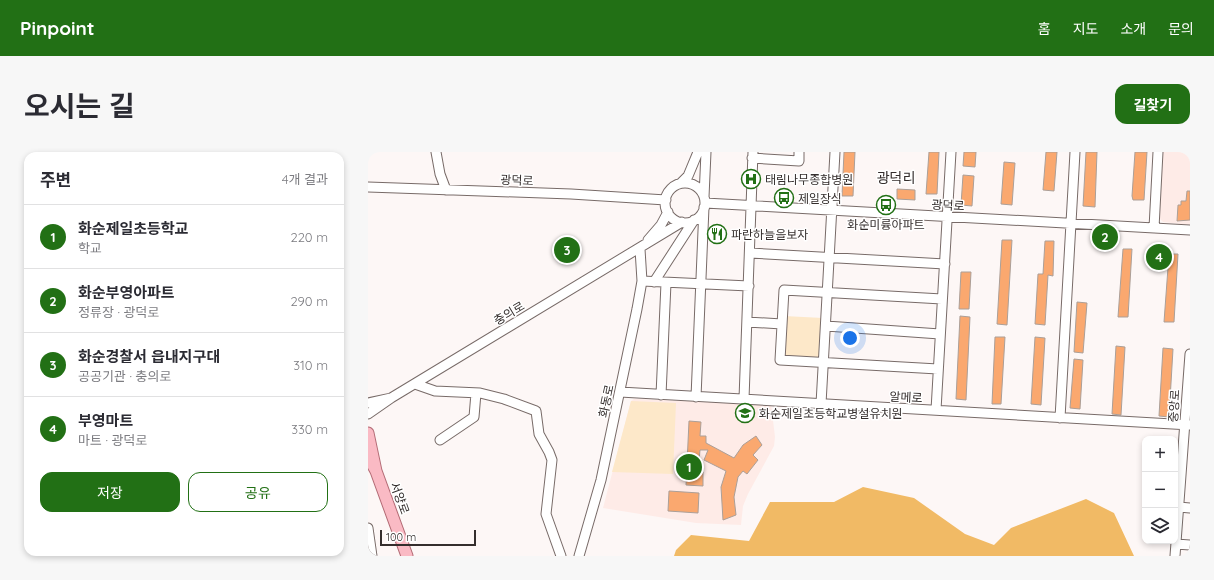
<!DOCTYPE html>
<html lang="ko">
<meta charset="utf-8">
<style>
body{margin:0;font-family:Quicksand,"Noto Sans KR",sans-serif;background:#f7f7f7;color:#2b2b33}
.controls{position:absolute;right:12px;bottom:12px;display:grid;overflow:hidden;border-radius:8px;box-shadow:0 2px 6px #0003}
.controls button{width:36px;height:36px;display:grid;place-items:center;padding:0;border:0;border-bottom:1px solid #e1e1e2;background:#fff;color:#2b2b33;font:20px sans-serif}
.scale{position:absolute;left:12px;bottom:10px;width:96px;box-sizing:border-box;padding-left:4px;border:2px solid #342e2d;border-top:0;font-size:11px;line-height:14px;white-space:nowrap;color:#342e2d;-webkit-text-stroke:3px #fff;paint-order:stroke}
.you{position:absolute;left:482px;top:186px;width:14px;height:14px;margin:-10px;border:3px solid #fff;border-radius:50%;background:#1a73e8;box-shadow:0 0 0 6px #1a73e833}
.badge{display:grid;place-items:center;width:26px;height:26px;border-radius:50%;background:#227015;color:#fff;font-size:13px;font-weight:700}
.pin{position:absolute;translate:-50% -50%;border:2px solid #fff;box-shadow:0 1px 4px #0006}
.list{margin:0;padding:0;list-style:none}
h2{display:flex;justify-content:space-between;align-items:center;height:52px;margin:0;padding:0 16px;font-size:17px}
h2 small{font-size:13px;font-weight:400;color:#7c7c81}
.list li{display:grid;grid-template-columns:26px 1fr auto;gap:12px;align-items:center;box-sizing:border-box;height:64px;padding:0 16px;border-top:1px solid #e1e1e2}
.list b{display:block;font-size:15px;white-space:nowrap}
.list p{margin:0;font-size:13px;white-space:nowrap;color:#7c7c81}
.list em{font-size:13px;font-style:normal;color:#7c7c81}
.actions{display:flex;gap:8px;padding:12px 16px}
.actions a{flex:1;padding:9px 0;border:1px solid #227015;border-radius:12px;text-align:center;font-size:14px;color:#227015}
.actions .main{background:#227015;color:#fff}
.icon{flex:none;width:22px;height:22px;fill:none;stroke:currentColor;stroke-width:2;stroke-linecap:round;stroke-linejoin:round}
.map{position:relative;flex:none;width:822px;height:404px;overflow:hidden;border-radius:12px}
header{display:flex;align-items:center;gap:24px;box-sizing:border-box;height:56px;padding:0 20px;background:#227015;color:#fff}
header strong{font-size:19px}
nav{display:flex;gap:22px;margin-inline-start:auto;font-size:14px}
.intro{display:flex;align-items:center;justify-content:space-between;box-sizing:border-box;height:96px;padding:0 24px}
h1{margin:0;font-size:28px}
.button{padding:10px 18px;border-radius:12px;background:#227015;color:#fff;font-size:14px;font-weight:700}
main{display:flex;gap:24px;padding:0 24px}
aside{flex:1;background:#fff;border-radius:12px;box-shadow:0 2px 6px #0003}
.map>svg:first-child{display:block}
</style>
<header>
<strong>Pinpoint</strong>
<nav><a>홈</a><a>지도</a><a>소개</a><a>문의</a></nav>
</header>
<div class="intro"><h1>오시는 길</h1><a class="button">길찾기</a></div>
<main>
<aside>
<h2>주변<small>4개 결과</small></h2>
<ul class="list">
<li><span class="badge">1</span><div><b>화순제일초등학교</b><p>학교</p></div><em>220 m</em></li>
<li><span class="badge">2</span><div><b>화순부영아파트</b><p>정류장 · 광덕로</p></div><em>290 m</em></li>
<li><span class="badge">3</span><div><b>화순경찰서 읍내지구대</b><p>공공기관 · 충의로</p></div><em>310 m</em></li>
<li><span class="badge">4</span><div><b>부영마트</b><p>마트 · 광덕로</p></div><em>330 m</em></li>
</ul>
<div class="actions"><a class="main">저장</a><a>공유</a></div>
</aside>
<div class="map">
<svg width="822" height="404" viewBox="0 0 822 404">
<rect width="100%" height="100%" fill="#fdf7f6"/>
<!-- built -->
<path fill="#feebe7" d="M795,0H822V73L795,70L791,66Z
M266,247L403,252L407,285L406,294L380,342L375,354L373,373L328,371L235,356L263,249Z"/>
<!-- green -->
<path fill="#fde8c9" d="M416,164L455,166L453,207L414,205Z
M263,249L308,251L305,322L244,320Z"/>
<!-- forest -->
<path fill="#f1ba65" d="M495,335L546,346L597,382L626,393L643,376L718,347L746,361L766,404H306L308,398L323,383L381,389L402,350H466Z"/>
<!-- building -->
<path fill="#faa86f" stroke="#ab9f98" d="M476,0H487L485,44H474Z
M561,0H571L569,42H558Z
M596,0H608L607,15L595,14Z
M678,0H689L686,39L675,38Z
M718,0H729L727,55L715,54Z
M767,0H779L776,48H765L764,44Z
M636,10L647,11L644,53L633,52Z
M595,23L606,24L604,54L593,53Z
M529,37L547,38V48L529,47Z
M819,39H822V68L809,69L810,53H813V49H818Z
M634,88H644L639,173L629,172Z
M677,89H686L685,124L680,123L677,173L667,172L670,122H675Z
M755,97H764L760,165H750Z
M801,102H810L806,170H796Z
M593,120H603L601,157H591Z
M709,150L719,151L715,201L706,200Z
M592,164L602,165L598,248L588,247Z
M627,185H637L633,252H624Z
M667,185L677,186L673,253L663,252Z
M748,194L757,195L753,263L744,262Z
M795,196L805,197L801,265L791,264Z
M706,207L715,208L712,257L702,256Z
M321,269L333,270L332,284H338V291L366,306L375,293L388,284L394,293L385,303L390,308L379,322L375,319L370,325L366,345L368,363L355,368L353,335L358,319L336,308L340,298H332L330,320H335V334L318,333Z
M301,339L331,341L330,361L300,359Z"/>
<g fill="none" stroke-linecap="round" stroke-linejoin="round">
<!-- minor casing -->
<g stroke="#786b68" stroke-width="11">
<path id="minor" d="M68,0L72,22L78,38
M384,6L431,9V0
M313,31L320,24L330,0
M297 51a20 20 0 1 1 40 0a20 20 0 1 1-40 0Z
M0,35L203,42L298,48
M336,45L338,0
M337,51L822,78
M786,76L790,0
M280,88L293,73L300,60
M382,101L577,112
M274,129L381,134
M286,130L326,68
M379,170L414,172
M458,174L572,182
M570,217L412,208L416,138L574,147
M47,232L67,239L112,241L136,247L168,259L171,282L181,300L184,308L178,362L193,404
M252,240L822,273
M293,243L298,131
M328,245L336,55
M23,246L314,70
M376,247L385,0
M0,251L23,246L0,262
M453,252L467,0
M568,258L583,0
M692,266L707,0
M72,288L106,265L108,241
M811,355L822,356
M0,376L4,404
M808,392L822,393
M211,404L233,328L269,157L274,129L272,97
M807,404L822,202"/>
</g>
<!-- major casing -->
<g stroke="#b36b75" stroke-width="13">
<path id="major" d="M0,281L8,319L0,305
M8,319L39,404"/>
</g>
<!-- minor -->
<use href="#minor" stroke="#fff" stroke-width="9"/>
<!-- major -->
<use href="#major" stroke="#fabac4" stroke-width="11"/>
</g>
<!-- icons -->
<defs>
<g id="hospital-ring" transform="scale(1)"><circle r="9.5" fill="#fff" stroke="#227015" stroke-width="1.5"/><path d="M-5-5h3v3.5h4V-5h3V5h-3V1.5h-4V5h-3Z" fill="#227015"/></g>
<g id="bus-ring" transform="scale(1)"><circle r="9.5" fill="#fff" stroke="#227015" stroke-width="1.5"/><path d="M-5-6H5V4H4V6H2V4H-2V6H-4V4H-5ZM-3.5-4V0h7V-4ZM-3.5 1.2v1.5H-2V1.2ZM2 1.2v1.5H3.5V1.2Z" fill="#227015"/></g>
<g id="restaurant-ring" transform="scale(1)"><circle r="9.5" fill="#fff" stroke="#227015" stroke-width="1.5"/><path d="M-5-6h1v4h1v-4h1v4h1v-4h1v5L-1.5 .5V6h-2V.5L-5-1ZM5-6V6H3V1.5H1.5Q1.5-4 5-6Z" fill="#227015"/></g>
<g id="school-ring" transform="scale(1)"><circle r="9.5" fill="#fff" stroke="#227015" stroke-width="1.5"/><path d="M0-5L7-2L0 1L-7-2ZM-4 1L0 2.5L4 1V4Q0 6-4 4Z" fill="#227015"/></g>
</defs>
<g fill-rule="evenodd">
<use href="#hospital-ring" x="383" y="27"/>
<use href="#bus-ring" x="416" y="46"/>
<use href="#bus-ring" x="518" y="53"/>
<use href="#restaurant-ring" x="349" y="82"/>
<use href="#school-ring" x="377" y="261"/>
</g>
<g text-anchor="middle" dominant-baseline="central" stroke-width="3" stroke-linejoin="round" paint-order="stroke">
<!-- poi labels -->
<g font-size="12" fill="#342e2d" stroke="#fff" text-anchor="start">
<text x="397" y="27">태림나무종합병원</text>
<text x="430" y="46">제일장식</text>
<text x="518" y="72" text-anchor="middle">화순미륭아파트</text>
<text x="363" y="82">파란하늘을보자</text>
<text x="391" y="261">화순제일초등학교병설유치원</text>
</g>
<!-- street labels -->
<g font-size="12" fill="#342e2d" stroke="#fff">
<text transform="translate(149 28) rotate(2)">광덕로</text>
<text transform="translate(580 53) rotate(3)">광덕로</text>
<text transform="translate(141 161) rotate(-31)">충의로</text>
<text transform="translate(538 245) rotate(3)">알메로</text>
<text transform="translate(238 249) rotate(-78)">화동로</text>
<text transform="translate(806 254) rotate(-86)">중앙로</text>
<text transform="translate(32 346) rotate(70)">서양로</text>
</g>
<!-- quarter labels -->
<g font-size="14" fill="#342e2d" stroke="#fff">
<text x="528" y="26">광덕리</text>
</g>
</g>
</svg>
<div class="controls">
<button>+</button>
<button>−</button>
<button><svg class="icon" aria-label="layers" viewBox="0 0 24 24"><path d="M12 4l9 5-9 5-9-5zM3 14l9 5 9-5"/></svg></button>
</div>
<div class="scale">100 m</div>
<div class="you"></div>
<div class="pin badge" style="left:321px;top:315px">1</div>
<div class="pin badge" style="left:737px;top:85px">2</div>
<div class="pin badge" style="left:199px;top:98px">3</div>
<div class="pin badge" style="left:791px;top:105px">4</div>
</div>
</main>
